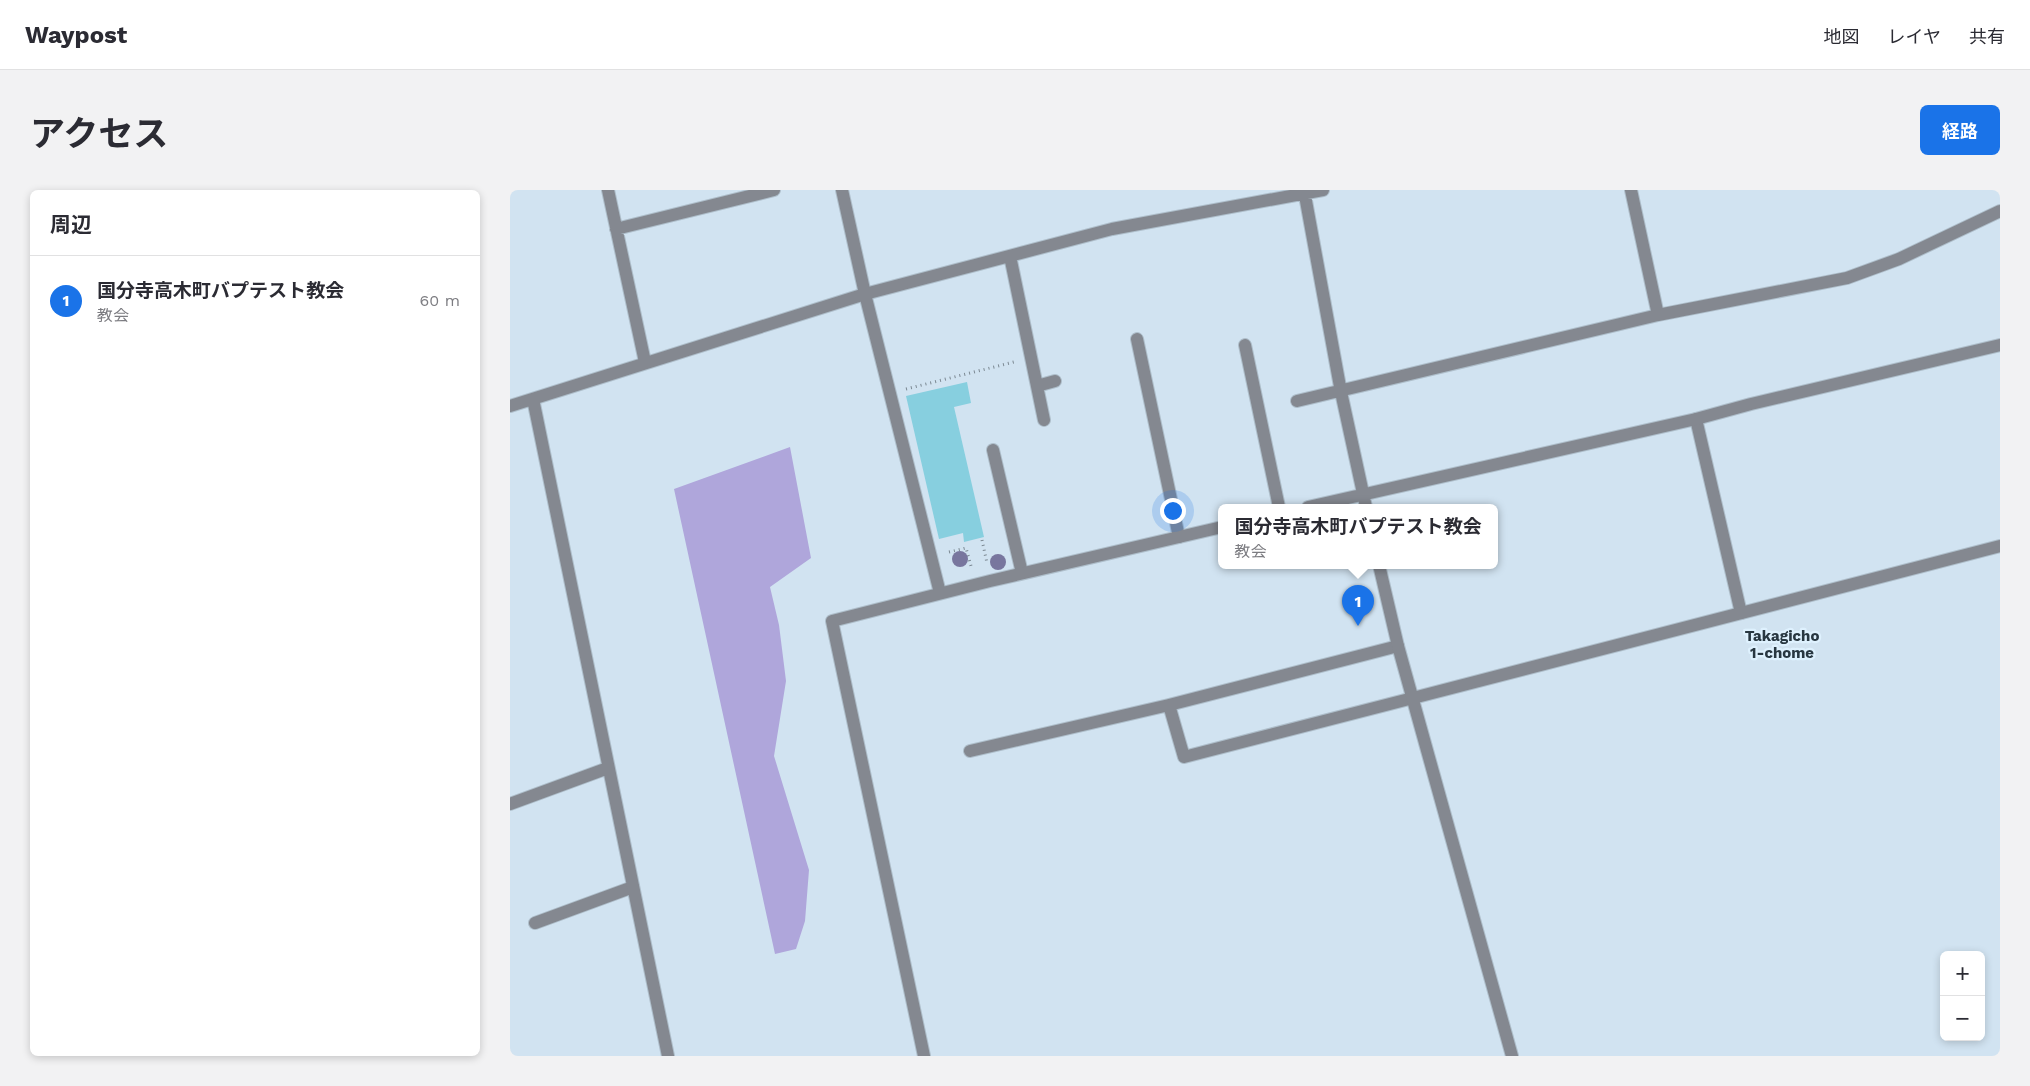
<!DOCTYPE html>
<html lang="ja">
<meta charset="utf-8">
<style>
body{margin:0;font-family:"Work Sans","Noto Sans JP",sans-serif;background:#f2f2f3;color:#2b2b33}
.controls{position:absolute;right:15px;bottom:15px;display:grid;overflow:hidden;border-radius:8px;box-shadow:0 2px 8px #0003}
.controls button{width:45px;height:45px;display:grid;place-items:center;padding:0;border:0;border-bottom:1px solid #e1e1e2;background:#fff;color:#2b2b33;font:25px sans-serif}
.you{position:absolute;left:662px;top:320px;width:18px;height:18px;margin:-12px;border:4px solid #fff;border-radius:50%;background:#1a73e8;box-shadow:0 0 0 8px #1a73e833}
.badge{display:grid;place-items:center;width:32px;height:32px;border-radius:50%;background:#1a73e8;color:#fff;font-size:16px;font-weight:700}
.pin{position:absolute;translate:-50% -41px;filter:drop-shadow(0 1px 2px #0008)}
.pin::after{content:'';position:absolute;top:26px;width:18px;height:15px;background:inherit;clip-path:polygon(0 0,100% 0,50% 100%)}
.popup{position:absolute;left:708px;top:314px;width:280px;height:65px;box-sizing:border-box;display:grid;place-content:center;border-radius:8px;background:#fff;filter:drop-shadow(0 1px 4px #0005);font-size:16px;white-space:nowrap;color:#7c7c81}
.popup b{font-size:19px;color:#2b2b33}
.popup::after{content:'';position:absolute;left:50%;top:100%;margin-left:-10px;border:10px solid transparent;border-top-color:#fff}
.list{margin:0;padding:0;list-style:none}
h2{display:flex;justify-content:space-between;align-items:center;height:65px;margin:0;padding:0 20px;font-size:21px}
h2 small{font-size:16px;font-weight:400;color:#7c7c81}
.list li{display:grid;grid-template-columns:32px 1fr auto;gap:15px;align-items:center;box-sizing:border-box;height:90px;padding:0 20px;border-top:1px solid #e1e1e2}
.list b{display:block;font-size:19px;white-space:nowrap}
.list p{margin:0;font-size:16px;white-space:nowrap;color:#7c7c81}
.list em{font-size:16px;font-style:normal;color:#7c7c81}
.map{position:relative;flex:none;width:1490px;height:866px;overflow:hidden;border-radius:8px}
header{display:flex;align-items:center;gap:30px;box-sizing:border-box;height:70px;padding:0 25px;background:#fff;border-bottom:1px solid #e1e1e2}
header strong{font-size:24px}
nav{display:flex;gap:28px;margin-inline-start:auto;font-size:18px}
.intro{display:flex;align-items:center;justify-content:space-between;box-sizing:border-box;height:120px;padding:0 30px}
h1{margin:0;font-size:35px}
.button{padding:12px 22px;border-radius:8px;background:#1a73e8;color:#fff;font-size:18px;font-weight:700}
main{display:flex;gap:30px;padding:0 30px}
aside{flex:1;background:#fff;border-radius:8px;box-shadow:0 2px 8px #0003}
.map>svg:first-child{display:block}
</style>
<header>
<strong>Waypost</strong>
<nav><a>地図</a><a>レイヤ</a><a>共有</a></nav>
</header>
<div class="intro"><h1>アクセス</h1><a class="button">経路</a></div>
<main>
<aside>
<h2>周辺<small></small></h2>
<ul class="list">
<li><span class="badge">1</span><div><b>国分寺高木町バプテスト教会</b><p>教会</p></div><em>60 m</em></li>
</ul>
</aside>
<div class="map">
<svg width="1490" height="866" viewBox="0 0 1490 866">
<rect width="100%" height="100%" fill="#d1e3f1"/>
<!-- forest -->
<path fill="#afa6db" d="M280,257L301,368L260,397L269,435L276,491L264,566L299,680L295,731L286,759L265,764L164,299Z"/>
<!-- building -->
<path fill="#87cfdf" d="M457,192L461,213L444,217L474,347L454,352L453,343L429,349L396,206Z"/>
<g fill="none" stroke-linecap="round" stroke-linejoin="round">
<!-- service casing -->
<g stroke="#aebeca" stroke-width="14">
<path id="service" d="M627,149L669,347
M735,155L769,317
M1186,229L1231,423
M483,260L512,383
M659,515L674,567L903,508
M460,561L659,515L888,456
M25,733L123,697"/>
</g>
<!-- minor casing -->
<g stroke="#aebeca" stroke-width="14">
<path id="minor" d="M98,0L135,172
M332,0L355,104L430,403
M794,0L831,202L856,317
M1121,0L1148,125
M106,39L264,0
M500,66L534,230
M527,196L545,191
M23,209L158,866
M787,211L1148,125L1337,88L1389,69L1490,21
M0,216L355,104L602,39L813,0
M798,317L1186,229L1241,214L1490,155
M869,375L888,456L1002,866
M903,508L1490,356
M0,614L98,578
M414,866L322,431L480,391L712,337"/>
</g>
<!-- path -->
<path stroke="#7c8993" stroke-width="3" stroke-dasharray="1 4" stroke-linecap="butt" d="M396,199L504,172
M472,350L477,373
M439,362L456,358L461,376H463"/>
<!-- service -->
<use href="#service" stroke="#848890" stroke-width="12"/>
<!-- minor -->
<use href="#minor" stroke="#848890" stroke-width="12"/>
</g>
<!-- trees -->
<g fill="#78769e">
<circle cx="450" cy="369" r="8"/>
<circle cx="488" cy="372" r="8"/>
</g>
<g text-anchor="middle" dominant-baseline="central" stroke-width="4.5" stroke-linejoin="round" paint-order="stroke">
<!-- neighbourhood labels -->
<g font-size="15" font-weight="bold" fill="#283741" stroke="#def1fe">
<text x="1272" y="446">Takagicho<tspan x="1272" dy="17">1-chome</tspan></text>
</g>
</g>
</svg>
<div class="controls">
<button>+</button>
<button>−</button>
</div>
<div class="you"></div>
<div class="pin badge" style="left:848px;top:436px">1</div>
<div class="popup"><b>国分寺高木町バプテスト教会</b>教会</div>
</div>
</main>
